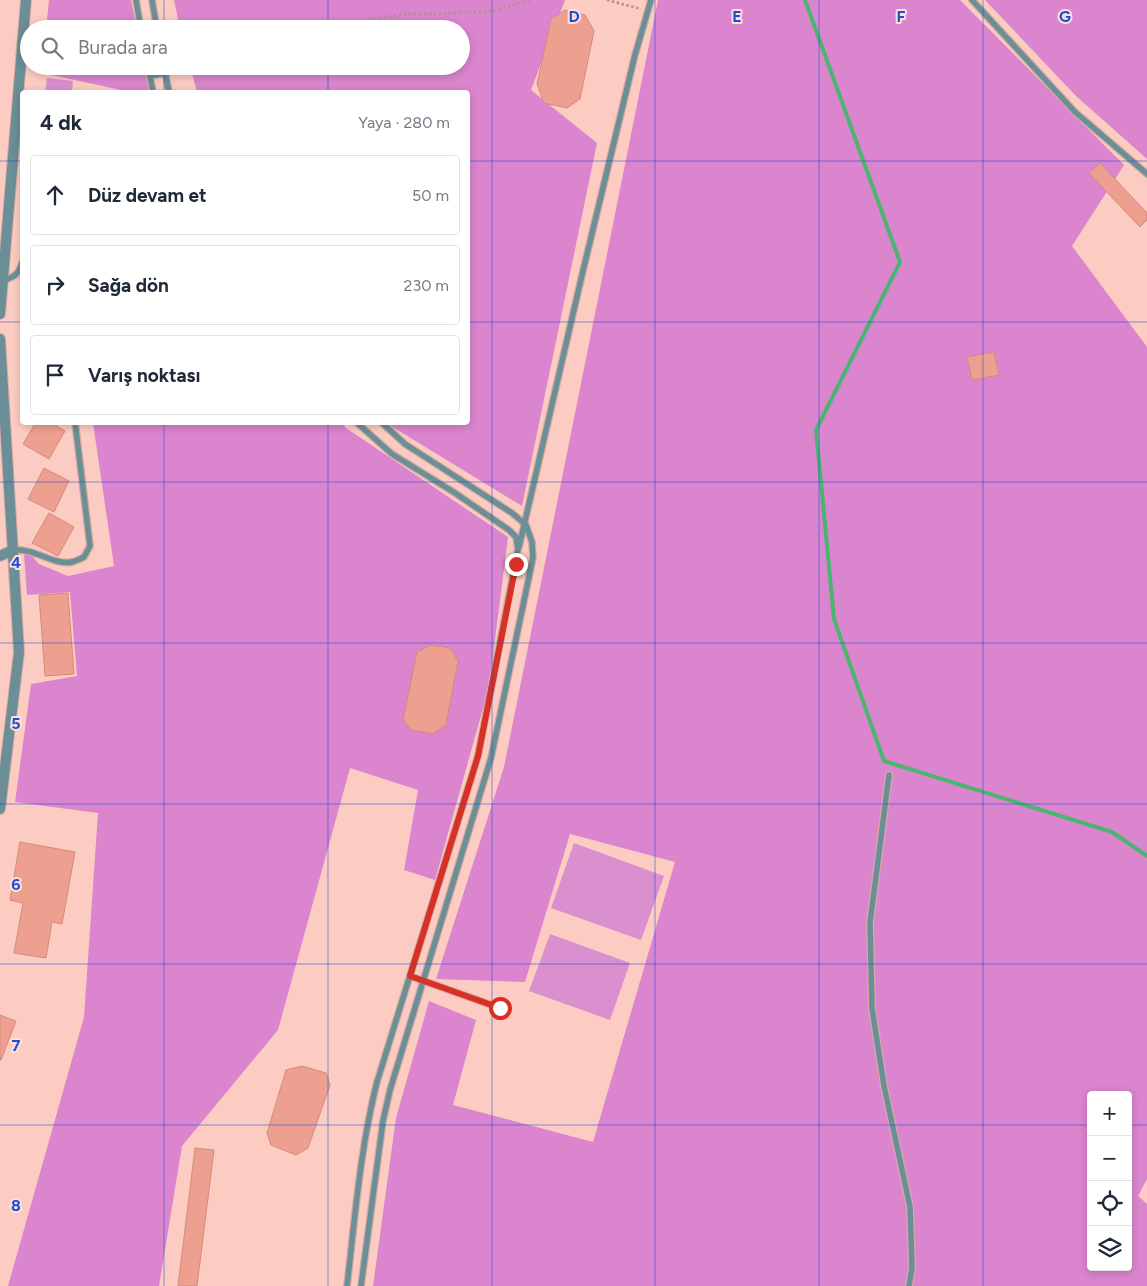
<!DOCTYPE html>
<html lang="tr">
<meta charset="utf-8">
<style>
body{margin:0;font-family:Figtree,sans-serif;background:#f6f6f7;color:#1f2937}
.controls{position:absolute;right:15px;bottom:15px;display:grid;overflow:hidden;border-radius:5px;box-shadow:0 2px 8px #0003}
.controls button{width:45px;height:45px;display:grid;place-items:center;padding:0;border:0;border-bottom:1px solid #e0e1e3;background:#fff;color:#1f2937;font:25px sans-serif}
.stop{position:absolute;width:15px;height:15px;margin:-11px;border:4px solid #d93025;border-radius:50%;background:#fff}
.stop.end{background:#d93025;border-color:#fff;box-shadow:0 1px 5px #0008}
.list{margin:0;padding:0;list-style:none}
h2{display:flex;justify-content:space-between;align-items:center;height:65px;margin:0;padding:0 20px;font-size:21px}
h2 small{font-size:16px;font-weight:400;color:#747a83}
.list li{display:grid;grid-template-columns:32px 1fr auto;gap:15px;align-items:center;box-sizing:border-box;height:80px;margin:0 10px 10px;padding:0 10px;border:1px solid #e0e1e3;border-radius:5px}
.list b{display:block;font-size:19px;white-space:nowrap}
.list em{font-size:16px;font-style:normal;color:#747a83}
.icon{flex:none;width:28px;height:28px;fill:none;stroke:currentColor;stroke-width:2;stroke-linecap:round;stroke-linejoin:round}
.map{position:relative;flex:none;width:1147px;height:1286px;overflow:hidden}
.search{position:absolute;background:#fff;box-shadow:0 2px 8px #0003;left:20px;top:20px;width:450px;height:55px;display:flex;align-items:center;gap:12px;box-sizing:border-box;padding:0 18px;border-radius:28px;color:#747a83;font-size:19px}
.panel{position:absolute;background:#fff;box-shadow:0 2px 8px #0003;left:20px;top:90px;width:450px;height:335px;border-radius:5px}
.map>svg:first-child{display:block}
</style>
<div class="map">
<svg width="1147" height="1286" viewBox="0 0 1147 1286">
<rect width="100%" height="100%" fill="#fcccc2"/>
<!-- green -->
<path fill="#da8fcf" d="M47,78L73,81L72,92H45Z
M574,843L664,876L641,940L551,908Z
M550,934L630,963L610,1020L529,991Z"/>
<!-- forest -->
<path fill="#db85ce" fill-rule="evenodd" d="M49,0H131L137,29H46Z
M174,0H565L531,90L597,143L522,506L386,423L468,422V92H197L190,66H461V29H180Z
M658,0H960L1124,165L1072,246L1147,347V1179L1138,1196L1147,1204V1286H373L396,1118L429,1001L476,1020L453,1105L593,1142L675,862L570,834L525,982L436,979L504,767ZM1091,1095H1128V1267H1091Z
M985,0H1147V159L1076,96Z
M43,66H144L149,92H127L126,91L42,73Z
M93,423H342L346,428L508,537L489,687L435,880L404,870L418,790L350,768L278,1030L182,1146L159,1286H8L84,1017L98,813L15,802L31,684L77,676L70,592L27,595L24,554L31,555L39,564L68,576L114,566Z"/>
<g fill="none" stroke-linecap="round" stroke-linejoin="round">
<!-- stream -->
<path stroke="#4bb570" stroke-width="4" d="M805,0L900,262L816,430L834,619L884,761L1112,832L1147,856"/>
</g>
<!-- building -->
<path fill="#eda090" stroke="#d48a7a" d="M565,10L585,15L594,31L580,99L567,108L544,103L537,84L551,19Z
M1100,163L1147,213V220L1140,227L1089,173Z
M994,352L999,375L972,380L967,357Z
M36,422H50L65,431L49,459L23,444Z
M44,468L69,481L54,512L28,499Z
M49,513L74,527L58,556L32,543Z
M68,593L74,674L45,676L39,595Z
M431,645L450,648L458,661L446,725L433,734L411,730L403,720L417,652Z
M20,842L75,852L62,924L52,922L46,958L14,953L23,903L10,900Z
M0,1015L16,1021L1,1060H0Z
M302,1066L326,1073L330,1085L308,1148L296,1155L271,1145L267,1133L286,1070Z
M195,1148L214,1150L197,1286H178Z"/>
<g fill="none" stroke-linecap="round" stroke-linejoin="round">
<!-- service casing -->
<g stroke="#d7aaa1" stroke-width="8">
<path id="service" d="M136,0L141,29
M152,0L157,29
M972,0L1075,112L1147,174
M148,66L153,92
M164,66L169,92
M150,76L165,73
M3,281C13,277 19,275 22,263
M519,547L582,275L635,55L651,0
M13,550C35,548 55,566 72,562C76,561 80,559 84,557L90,546L75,422
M889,775L870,923L872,1008L884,1086L910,1207L912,1268L909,1286
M410,976L500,1008
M347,1286C355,1218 360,1149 377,1082L478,756L518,549L516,537L509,530L455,493L392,454L356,422
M361,1286L383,1121L390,1090L491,758L533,558L532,542L526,525L512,513L405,444L381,422"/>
</g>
<!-- minor casing -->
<g stroke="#d7aaa1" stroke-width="12">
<path id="minor" d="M0,556L13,550"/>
</g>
<!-- tertiary casing -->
<g stroke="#d7aaa1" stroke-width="12">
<path id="tertiary" d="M0,314L26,0
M0,339L19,652L0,809"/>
</g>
<!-- path -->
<path stroke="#b99087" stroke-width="2.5" stroke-dasharray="2.5 2.5" stroke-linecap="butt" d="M607,0L641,9
M352,29L353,27L365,21L404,14H434L492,11L531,0"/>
<!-- service -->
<use href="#service" stroke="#6a8f97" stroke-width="5.5"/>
<!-- minor -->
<use href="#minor" stroke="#6a8f97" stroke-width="10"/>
<!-- tertiary -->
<use href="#tertiary" stroke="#6a8f97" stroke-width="10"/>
</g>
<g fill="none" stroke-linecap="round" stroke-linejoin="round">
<!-- route -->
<path stroke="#d93025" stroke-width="6" d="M500,1008L410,976L478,756L516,564"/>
</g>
<!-- grid -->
<path fill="none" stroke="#1d4ed8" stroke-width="1" stroke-opacity="0.55" d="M164,0V29M328,0V29M492,0V1286M655,0V1286M819,0V1286M983,0V1286M164,66V92M328,66V92M0,161H22M468,161H1147M0,322H22M468,322H1147M164,422V1286M328,422V1286M0,482H1147M0,643H1147M0,804H1147M0,964H1147M0,1125H1091M1128,1125H1147"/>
<g font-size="16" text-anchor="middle" font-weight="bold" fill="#1d4ed8" stroke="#ffded7" stroke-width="4" stroke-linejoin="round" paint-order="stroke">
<text x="574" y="22">D</text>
<text x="737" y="22">E</text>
<text x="901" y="22">F</text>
<text x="1065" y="22">G</text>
<text x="16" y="568">4</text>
<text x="16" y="729">5</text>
<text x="16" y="890">6</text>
<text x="16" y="1051">7</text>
<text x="16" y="1211">8</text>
</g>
</svg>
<div class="controls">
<button>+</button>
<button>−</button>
<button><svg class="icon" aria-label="locate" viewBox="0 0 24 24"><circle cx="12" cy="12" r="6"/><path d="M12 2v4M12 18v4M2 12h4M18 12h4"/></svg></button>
<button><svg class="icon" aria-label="layers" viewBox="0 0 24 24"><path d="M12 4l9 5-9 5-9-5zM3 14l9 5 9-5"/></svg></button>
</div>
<div class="stop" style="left:500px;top:1008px"></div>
<div class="stop end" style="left:516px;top:564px"></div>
<div class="search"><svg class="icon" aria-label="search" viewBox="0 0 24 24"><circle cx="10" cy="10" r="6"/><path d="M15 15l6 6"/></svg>Burada ara</div>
<section class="panel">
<h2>4 dk<small>Yaya · 280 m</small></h2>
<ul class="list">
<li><svg class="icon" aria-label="ahead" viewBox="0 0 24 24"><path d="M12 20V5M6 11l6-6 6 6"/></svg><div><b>Düz devam et</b></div><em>50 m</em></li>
<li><svg class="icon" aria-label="right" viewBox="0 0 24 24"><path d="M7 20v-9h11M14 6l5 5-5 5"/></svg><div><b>Sağa dön</b></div><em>230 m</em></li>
<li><svg class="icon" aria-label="arrive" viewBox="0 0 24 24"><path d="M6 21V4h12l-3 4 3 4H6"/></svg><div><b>Varış noktası</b></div></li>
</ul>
</section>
</div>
